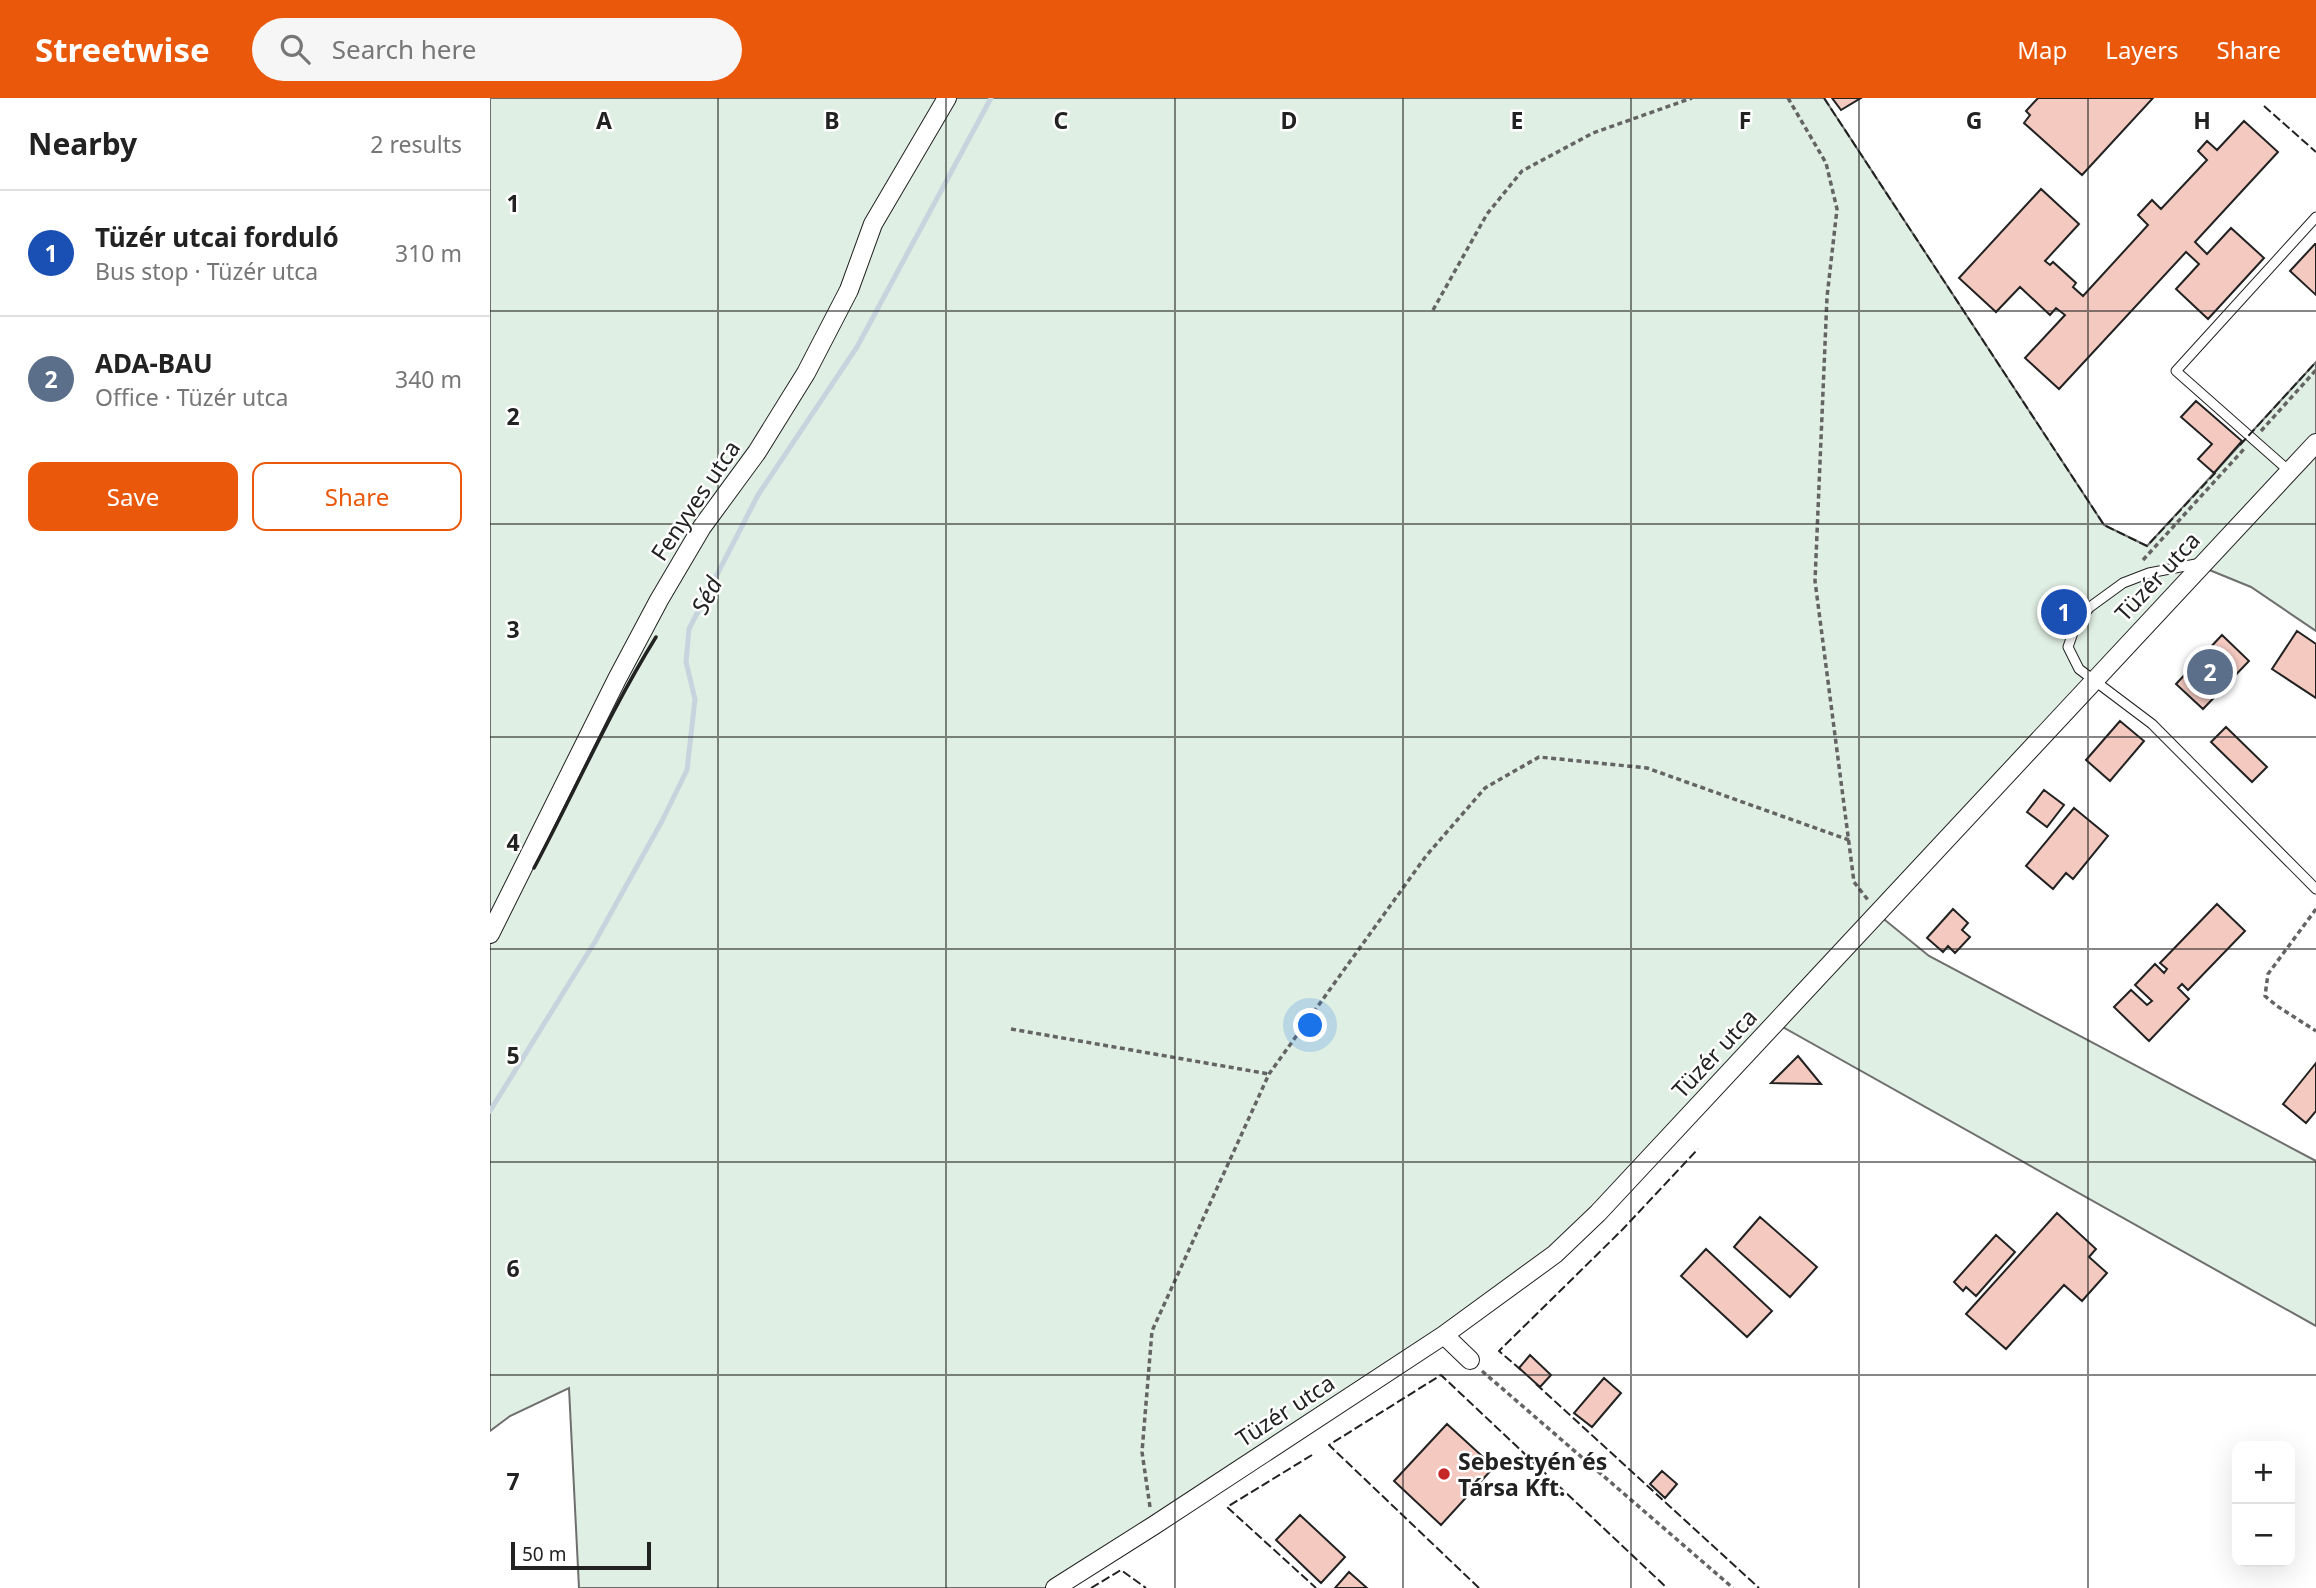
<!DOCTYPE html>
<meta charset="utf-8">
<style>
body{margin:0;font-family:"Noto Sans",sans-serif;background:#f6f6f6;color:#222}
.controls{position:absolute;right:21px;bottom:21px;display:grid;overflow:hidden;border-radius:14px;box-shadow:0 7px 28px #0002}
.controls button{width:63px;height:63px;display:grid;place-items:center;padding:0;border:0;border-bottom:2px solid #e0e0e0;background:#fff;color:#222;font:35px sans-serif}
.scale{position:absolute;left:21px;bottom:18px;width:140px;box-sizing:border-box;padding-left:7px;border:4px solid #222;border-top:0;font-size:19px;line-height:24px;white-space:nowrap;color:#222;-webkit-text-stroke:5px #fff;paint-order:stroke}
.you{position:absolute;left:821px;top:928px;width:24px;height:24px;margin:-18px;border:5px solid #fff;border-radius:50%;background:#1a73e8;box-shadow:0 0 0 10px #1a73e833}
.badge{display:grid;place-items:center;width:46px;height:46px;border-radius:50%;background:#ea580c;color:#fff;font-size:23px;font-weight:700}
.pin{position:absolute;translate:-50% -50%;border:4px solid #fff;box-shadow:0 2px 7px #0006}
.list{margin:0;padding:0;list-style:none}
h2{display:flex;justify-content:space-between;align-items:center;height:91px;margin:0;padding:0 28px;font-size:30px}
h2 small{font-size:23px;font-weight:400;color:#767676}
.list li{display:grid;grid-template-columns:46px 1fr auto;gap:21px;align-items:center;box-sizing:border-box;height:126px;padding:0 28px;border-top:2px solid #e0e0e0}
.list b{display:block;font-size:26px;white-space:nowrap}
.list p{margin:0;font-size:23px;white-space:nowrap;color:#767676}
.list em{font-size:23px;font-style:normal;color:#767676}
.actions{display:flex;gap:14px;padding:21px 28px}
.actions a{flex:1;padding:16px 0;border:2px solid #ea580c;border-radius:14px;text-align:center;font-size:24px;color:#ea580c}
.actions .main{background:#ea580c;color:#fff}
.icon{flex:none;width:38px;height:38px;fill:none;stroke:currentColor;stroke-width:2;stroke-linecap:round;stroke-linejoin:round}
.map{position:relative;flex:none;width:1826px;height:1490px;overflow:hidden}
header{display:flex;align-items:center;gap:42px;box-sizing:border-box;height:98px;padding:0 35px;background:#ea580c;color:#fff}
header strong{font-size:33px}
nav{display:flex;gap:38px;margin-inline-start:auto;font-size:24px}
.search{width:490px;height:63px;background:#f6f6f6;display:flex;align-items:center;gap:18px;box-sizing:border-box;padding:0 24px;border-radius:38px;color:#767676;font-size:26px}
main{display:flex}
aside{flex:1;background:#fff}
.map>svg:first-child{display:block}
</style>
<header>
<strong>Streetwise</strong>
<div class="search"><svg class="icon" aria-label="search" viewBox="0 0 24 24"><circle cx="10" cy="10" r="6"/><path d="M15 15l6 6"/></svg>Search here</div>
<nav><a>Map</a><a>Layers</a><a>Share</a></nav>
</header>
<main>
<aside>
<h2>Nearby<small>2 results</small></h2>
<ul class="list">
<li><span class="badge" style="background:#1a4fb4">1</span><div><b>Tüzér utcai forduló</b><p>Bus stop · Tüzér utca</p></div><em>310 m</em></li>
<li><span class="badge" style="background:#5c6f8a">2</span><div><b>ADA-BAU</b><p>Office · Tüzér utca</p></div><em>340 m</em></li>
</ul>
<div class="actions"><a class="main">Save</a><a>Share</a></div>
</aside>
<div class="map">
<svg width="1826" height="1490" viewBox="0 0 1826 1490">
<rect width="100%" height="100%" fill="#fff"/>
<!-- green -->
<path fill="#e0efe3" stroke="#6f6f6f" stroke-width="2" d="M0,0H1334L1614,427L1657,448L1826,264V533L1761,489L1712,469L1390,818L1439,858L1826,1063V1228L1289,927L1110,1121L567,1490H89L79,1290L20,1318L0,1333Z"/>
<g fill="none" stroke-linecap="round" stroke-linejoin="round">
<!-- stream -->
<path stroke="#c7d3dd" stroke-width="5" d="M0,1013L106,842L172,723L197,672L205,601L196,564L199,531L268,397L367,249L501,0"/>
</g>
<!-- building -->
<path fill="#f3c9c0" stroke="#222" stroke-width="2" d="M1342,0H1371L1351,12Z
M1548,0H1663L1592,77L1534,25L1540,17L1536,13Z
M1754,23L1788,54L1705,144L1717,156L1741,130L1774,160L1718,221L1686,191L1709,166L1696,154L1569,291L1535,260L1575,217L1566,210L1560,217L1530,189L1506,214L1469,180L1551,91L1589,126L1555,163L1560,167L1563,164L1586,185L1583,189L1593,198L1658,127L1648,117L1662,102L1671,111L1717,62L1708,53L1717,43L1727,52Z
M1825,146H1826V197L1800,173Z
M1706,303L1752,343L1724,375L1708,361L1722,346L1691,319Z
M1807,533L1826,546V600L1782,571Z
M1732,537L1759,563L1713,611L1686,586Z
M1630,623L1654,643L1620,683L1596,662Z
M1736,629L1777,669L1762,684L1721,644Z
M1554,692L1574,707L1557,729L1537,714Z
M1584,710L1618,738L1583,781L1576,775L1563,791L1536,768Z
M1727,806L1755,833L1698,892L1692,886L1688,890L1699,901L1659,943L1624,909L1641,892L1657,907L1662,903L1645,887L1665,866L1674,875L1677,871L1670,865Z
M1463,811L1478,825L1472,832L1480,839L1465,855L1458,848L1453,854L1437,840Z
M1308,958L1331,986L1281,985Z
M1826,965V1013L1816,1025L1793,1006Z
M1567,1115L1606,1151L1599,1159L1617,1175L1592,1203L1574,1187L1516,1251L1476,1216Z
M1270,1119L1327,1169L1300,1199L1244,1149Z
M1506,1137L1525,1154L1486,1198L1476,1189L1473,1193L1464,1184Z
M1216,1151L1282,1213L1257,1239L1191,1178Z
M1040,1257L1061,1277L1050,1289L1029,1270Z
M1114,1280L1131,1295L1102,1329L1084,1315Z
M957,1326L1004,1369L951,1427L904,1383Z
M1172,1373L1187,1386L1175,1400L1160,1386Z
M810,1417L855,1459L831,1485L786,1442Z
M859,1474L877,1490H845Z"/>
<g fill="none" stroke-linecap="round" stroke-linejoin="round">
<!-- lane casing -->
<g stroke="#222" stroke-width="11">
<path id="lane" d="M1799,373L1686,273L1826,119
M1711,465L1659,475L1633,485L1600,509L1586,526L1578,549L1589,571L1662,626L1826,791"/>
</g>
<!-- street casing -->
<g stroke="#222" stroke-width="20">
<path id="street" d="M0,836L127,581L169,502L212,429L267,354L316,275L359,192L383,126L457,0
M954,1237L980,1262
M565,1490L663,1428L954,1237L1065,1156L1108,1115L1826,345"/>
</g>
<!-- path -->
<path stroke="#646464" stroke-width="3.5" stroke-dasharray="5 3.5" stroke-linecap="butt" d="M1298,0L1336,65L1347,111L1337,199L1325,483L1364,784L1378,802
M943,212L997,116L1032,73L1103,35L1202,0
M1771,333L1826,272
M1653,462L1754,351
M1826,811L1778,876L1775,898L1787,908L1826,933
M521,931L779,976
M992,1273L1243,1490
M660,1409L652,1354L662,1233L779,976L936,758L995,690L1049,659L1157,670L1359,742"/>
<!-- lane -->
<use href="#lane" stroke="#fff" stroke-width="9"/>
<!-- street -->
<use href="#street" stroke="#fff" stroke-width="18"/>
<!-- fence -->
<path stroke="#222" stroke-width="2" stroke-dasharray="9 3.5" stroke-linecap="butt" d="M1334,0L1614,427L1657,448L1727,373
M1774,8L1826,54
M1750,347L1826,264
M1031,1272L1009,1253L1132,1132L1208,1051
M1046,1286L1269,1490
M822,1357L737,1409L826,1490
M601,1490L631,1472L656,1490
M989,1490L839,1347L951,1277L1177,1490"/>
<!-- wall -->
<path stroke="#222" stroke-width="3.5" d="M44,770C85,693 120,613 166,539"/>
</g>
<!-- grid -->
<path fill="none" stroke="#222" stroke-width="2" stroke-opacity="0.55" d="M228,0V1490M456,0V1490M685,0V1490M913,0V1490M1141,0V1490M1369,0V1490M1598,0V1490M0,213H1826M0,426H1826M0,639H1826M0,851H1826M0,1064H1826M0,1277H1826"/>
<!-- markers -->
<circle fill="#c62828" stroke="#fff" stroke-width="2.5" cx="954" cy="1376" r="7"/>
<g text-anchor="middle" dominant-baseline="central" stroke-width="5" stroke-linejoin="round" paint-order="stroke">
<!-- street labels -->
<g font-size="23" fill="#222" stroke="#fff">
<text transform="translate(205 402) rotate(-56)">Fenyves utca</text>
<text transform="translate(1667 478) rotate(-47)">Tüzér utca</text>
<text transform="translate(1224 955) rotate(-47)">Tüzér utca</text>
<text transform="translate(795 1312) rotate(-33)">Tüzér utca</text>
</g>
<!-- poi labels -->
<g font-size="23" font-weight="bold" fill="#222" stroke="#fff" text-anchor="start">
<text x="968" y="1363">Sebestyén és<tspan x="968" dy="26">Társa Kft.</tspan></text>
</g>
<!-- water labels -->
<g font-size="24" font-style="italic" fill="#222" stroke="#fff">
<text transform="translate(216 497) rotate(-63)">Séd</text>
</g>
</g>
<g font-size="23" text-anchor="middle" font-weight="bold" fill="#222" stroke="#fff" stroke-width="5" stroke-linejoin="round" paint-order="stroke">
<text x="114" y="31">A</text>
<text x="342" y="31">B</text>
<text x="571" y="31">C</text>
<text x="799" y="31">D</text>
<text x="1027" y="31">E</text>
<text x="1255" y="31">F</text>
<text x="1484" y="31">G</text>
<text x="1712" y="31">H</text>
<text x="23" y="114">1</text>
<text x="23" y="327">2</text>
<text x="23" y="540">3</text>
<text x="23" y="753">4</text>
<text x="23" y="966">5</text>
<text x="23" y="1179">6</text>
<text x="23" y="1392">7</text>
</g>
</svg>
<div class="controls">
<button>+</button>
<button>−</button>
</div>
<div class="scale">50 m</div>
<div class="you"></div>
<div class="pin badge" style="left:1574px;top:514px;background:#1a4fb4">1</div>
<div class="pin badge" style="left:1720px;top:574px;background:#5c6f8a">2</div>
</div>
</main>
